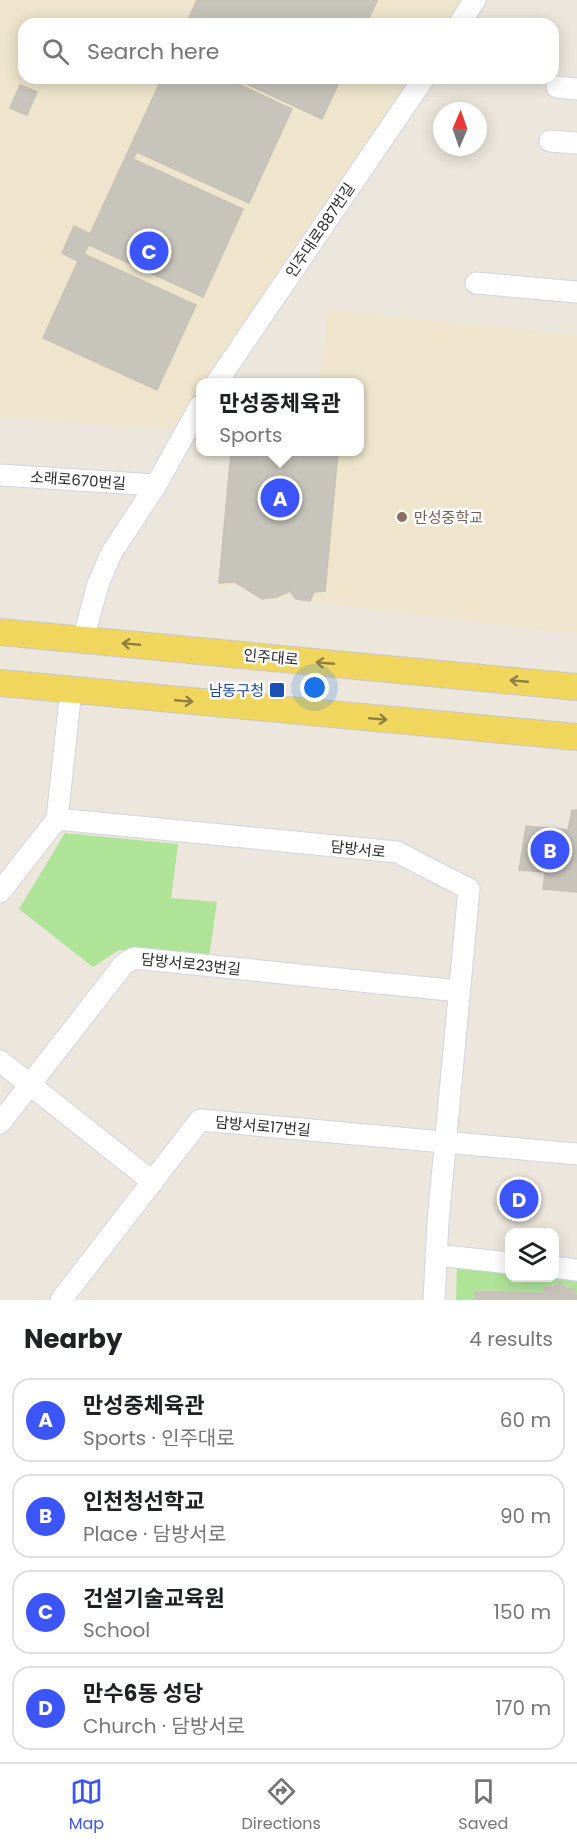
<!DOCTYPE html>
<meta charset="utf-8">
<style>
body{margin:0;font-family:Poppins,"Noto Sans KR",sans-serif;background:#f6f6f6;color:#202124}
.controls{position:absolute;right:18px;bottom:18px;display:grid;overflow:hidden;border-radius:12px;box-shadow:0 3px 15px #0003}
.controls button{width:54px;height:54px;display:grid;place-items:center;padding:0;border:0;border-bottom:2px solid #e0e0e0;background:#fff;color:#202124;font:30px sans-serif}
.compass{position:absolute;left:433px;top:102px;width:54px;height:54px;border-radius:50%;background:#fff;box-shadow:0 3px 15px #0003;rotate:2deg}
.you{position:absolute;left:315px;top:688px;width:21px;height:21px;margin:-15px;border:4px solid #fff;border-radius:50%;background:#1a73e8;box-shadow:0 0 0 9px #1a73e833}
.badge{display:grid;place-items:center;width:39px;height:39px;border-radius:50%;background:#3c55fa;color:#fff;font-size:20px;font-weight:700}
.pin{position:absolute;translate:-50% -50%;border:3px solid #fff;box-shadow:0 2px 6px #0006}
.popup{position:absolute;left:196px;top:378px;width:168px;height:78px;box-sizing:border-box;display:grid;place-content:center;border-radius:12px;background:#fff;filter:drop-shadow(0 2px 4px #0005);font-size:20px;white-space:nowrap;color:#757577}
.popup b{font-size:22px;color:#202124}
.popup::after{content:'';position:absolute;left:50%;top:100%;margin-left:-12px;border:12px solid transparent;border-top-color:#fff}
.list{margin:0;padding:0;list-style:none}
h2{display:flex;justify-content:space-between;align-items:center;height:78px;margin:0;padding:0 24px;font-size:26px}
h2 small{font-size:20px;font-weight:400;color:#757577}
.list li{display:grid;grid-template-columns:39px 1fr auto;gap:18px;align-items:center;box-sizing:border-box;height:84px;margin:0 12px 12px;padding:0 12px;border:2px solid #e0e0e0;border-radius:18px}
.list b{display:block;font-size:22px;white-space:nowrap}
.list p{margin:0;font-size:20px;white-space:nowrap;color:#757577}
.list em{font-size:20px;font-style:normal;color:#757577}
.icon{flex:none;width:33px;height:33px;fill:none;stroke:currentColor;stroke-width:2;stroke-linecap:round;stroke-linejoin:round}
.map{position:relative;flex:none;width:577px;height:1300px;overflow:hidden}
.search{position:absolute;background:#fff;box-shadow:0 3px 15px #0003;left:18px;right:18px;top:18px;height:66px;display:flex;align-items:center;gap:15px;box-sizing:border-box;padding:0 21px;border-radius:18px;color:#757577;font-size:22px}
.sheet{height:462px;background:#fff}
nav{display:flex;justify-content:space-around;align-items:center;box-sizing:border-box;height:84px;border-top:2px solid #e0e0e0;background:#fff;font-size:16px;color:#757577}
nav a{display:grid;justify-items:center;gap:3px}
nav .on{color:#3c55fa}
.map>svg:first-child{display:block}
</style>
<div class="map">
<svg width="577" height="1300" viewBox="0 0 577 1300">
<rect width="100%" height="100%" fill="#ece6dc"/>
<!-- education -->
<path fill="#eee5cc" d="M0,0H468L448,24H24V78H414L412,86L206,382H200V391L174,429L0,417Z
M329,310L577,335V634L257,595L235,583L219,590L234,452H360V382H319Z"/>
<!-- green -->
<path fill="#aee398" d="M65,833L178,844L171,898L217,902L209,958L119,950L93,967L19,909Z
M457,1265L509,1269L510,1278H554L577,1275V1294H575V1287H567L560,1281L552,1286H544L543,1292L475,1290L474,1300H456Z"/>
<!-- building -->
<path fill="#c7c4bb" stroke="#c8c2b6" stroke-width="1.5" d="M197,0H375L377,1L366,24H186Z
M162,78H225L292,109L249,203L137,152L133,159L243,209L203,297L89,245L84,254L196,305L157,390L43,338L78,261L62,253L74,226L90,234Z
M234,78H341L322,119Z
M20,85L37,92L27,115L10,108Z
M231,452H338L325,591L314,592L310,601L296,599L290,591L277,597L262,599L235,582L219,583Z
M572,810H577V892L543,889L545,872L519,870L526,826L568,830Z
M560,1282L566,1288H575L574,1295H577V1300H475V1291L544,1293V1287H553Z"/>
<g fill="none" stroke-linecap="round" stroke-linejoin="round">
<!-- minor casing -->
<g stroke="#d1d4e3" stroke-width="23">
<path id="minor" d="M459,24L475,0
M557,87L577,89
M550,141L577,143
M476,283L577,292
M217,382L424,78
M0,475L156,485
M83,640L98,584L112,552L156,485L200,406
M57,819L397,852L469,889L438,1222L434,1300
M0,892L57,819L71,690
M0,1061L153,1182
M0,1123L124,964L134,958L459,991
M436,1255L510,1263
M554,1267L577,1270
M61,1300L200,1120L577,1154"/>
</g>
<!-- major casing -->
<g stroke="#c8c8c8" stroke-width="28">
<path id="major" d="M0,632L577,687
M0,683L577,737"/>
</g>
<!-- minor -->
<use href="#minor" stroke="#fff" stroke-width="21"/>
<!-- major -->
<use href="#major" stroke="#f1d65d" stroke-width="26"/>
</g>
<!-- one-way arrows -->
<defs><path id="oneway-shaft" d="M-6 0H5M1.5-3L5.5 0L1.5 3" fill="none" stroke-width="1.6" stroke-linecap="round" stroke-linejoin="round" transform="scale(1.5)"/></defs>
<g stroke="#8e8044">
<use href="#oneway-shaft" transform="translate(131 644) rotate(-175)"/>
<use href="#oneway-shaft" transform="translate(325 663) rotate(-175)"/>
<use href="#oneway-shaft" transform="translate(519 681) rotate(-175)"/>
<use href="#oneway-shaft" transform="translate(184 701) rotate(5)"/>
<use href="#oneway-shaft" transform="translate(378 719) rotate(5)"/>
</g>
<!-- markers -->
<circle fill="#8d6e63" stroke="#fff" stroke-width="2" cx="402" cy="517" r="6"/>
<rect fill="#1a4fb4" stroke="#fff" stroke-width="2" x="269" y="682" width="16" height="16" rx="3"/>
<g text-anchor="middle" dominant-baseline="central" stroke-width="5" stroke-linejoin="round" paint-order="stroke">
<!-- street labels -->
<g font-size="15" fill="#2a2a2a" stroke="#fff">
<text transform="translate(320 230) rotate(-56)">인주대로887번길</text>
<text transform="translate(78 480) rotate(4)">소래로670번길</text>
<text transform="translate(271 657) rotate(5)">인주대로</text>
<text transform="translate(358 849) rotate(6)">담방서로</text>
<text transform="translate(191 964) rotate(6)">담방서로23번길</text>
<text transform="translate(263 1126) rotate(5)">담방서로17번길</text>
</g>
<!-- education labels -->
<g font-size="15" fill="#785e54" stroke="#fff" text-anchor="start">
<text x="414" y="517">만성중학교</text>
</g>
<!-- transit labels -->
<g font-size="15" fill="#164399" stroke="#fff" text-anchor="end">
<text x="264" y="690">남동구청</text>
</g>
</g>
</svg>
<div class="controls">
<button><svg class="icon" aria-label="layers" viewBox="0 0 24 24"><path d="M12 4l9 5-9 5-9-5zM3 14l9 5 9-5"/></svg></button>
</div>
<svg class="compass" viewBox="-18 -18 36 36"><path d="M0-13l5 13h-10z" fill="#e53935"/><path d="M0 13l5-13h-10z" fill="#757577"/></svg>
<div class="you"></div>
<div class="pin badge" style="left:280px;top:498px">A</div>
<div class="popup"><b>만성중체육관</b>Sports</div>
<div class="pin badge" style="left:550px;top:850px">B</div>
<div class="pin badge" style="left:149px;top:251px">C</div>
<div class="pin badge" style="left:519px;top:1199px">D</div>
<div class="search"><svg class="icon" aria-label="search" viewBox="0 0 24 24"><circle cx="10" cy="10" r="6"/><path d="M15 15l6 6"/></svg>Search here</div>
</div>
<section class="sheet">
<h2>Nearby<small>4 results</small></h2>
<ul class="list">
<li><span class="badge">A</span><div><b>만성중체육관</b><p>Sports · 인주대로</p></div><em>60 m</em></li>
<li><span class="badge">B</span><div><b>인천청선학교</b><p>Place · 담방서로</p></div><em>90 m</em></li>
<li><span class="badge">C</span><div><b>건설기술교육원</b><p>School</p></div><em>150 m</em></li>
<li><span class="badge">D</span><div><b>만수6동 성당</b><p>Church · 담방서로</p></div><em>170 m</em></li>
</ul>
</section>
<nav>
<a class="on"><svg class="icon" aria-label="map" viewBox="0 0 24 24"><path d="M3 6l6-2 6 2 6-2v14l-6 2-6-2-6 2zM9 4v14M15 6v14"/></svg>Map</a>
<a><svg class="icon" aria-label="directions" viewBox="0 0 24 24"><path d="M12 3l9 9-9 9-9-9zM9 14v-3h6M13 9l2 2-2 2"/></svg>Directions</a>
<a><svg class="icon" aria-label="saved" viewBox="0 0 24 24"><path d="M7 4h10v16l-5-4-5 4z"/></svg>Saved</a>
</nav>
